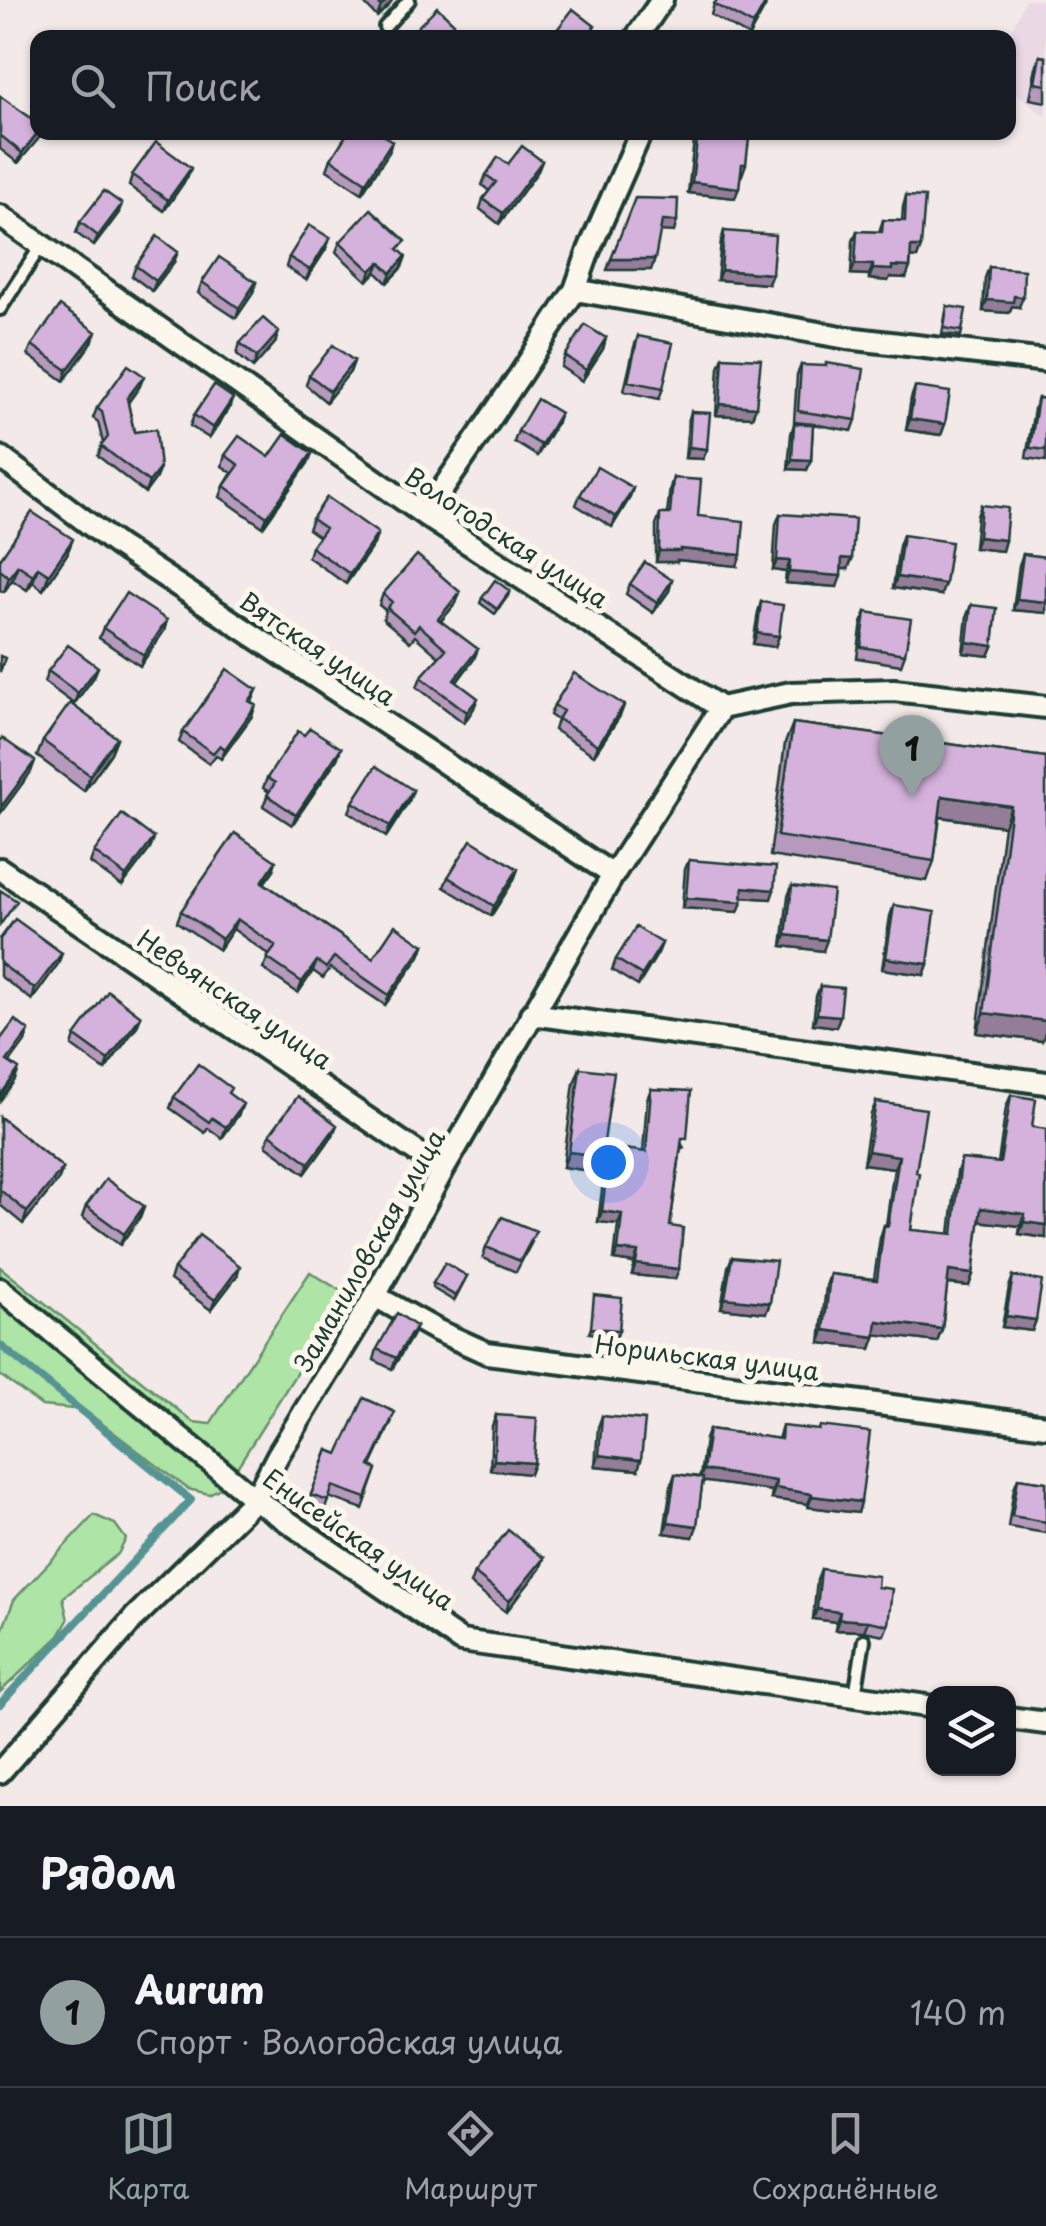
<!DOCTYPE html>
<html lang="ru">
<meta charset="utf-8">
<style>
body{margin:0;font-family:"Playpen Sans",sans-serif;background:#20242c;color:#f1f3f6}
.controls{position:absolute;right:30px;bottom:30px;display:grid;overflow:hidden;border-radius:20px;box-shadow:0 2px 8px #0004}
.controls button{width:90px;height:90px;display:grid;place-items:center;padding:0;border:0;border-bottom:2px solid #363941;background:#171b24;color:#f1f3f6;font:50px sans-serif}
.you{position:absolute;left:608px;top:1162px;width:35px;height:35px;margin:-25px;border:8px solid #fff;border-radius:50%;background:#1a73e8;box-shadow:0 0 0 15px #1a73e833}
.badge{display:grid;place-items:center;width:65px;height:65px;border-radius:50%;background:#92a19f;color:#111;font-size:32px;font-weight:700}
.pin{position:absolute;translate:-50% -82px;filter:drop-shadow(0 2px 5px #0008)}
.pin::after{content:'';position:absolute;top:52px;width:35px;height:30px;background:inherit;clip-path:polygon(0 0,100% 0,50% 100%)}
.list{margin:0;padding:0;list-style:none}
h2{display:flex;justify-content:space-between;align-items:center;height:130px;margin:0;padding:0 40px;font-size:42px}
h2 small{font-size:32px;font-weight:400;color:#9ea1a6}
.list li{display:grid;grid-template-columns:65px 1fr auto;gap:30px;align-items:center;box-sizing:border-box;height:150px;padding:0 40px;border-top:2px solid #363941}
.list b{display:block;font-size:38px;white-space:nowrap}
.list p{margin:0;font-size:32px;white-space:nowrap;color:#9ea1a6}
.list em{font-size:32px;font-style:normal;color:#9ea1a6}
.icon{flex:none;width:55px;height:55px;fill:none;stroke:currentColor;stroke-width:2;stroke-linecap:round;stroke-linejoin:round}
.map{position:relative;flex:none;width:1046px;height:1806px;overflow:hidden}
.search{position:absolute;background:#171b24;box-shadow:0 2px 8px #0004;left:30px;right:30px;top:30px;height:110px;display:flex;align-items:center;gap:25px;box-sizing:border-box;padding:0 35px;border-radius:20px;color:#9ea1a6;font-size:38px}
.sheet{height:280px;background:#171b24}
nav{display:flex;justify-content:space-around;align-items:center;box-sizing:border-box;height:140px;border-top:2px solid #363941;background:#171b24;font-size:28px;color:#9ea1a6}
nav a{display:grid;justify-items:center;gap:5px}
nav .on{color:#92a19f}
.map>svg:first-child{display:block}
</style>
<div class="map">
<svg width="1046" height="1806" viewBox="0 0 1046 1806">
<rect width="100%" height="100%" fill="#f3e9e9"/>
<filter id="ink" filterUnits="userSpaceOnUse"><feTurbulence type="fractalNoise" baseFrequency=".01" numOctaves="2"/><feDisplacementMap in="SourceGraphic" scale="20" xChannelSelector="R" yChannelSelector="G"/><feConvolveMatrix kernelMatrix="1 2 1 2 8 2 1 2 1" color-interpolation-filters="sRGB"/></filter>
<g filter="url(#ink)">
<!-- built -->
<path fill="#ead8e5" d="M1025,0H1046V117L1009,87L1008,38Z"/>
<!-- green -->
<path fill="#aee4a6" stroke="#66906d" stroke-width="2.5" d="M0,1267L193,1422L210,1424L310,1272L346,1294L226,1485L209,1494L188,1489L84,1410L42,1406L0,1375Z
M94,1515L115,1524L126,1539L118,1554L63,1598L68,1620L59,1636L0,1692V1636L14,1600Z"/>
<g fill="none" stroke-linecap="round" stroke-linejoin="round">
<!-- stream -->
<path stroke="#579494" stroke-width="8" d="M0,1345L191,1500L0,1704"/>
<!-- lane casing -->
<g stroke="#1f3d34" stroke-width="18">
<path id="lane" d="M385,27L409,0
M0,309L41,246
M855,1695L864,1640"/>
</g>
<!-- street casing -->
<g stroke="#1f3d34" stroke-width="28">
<path id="street" d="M636,38L662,0
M0,216L425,515L721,708L791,693L894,690L1046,707
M575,290L847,338L1046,361
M0,457L117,545L613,875
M425,515L520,375L575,290L589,250L641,132
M0,869L443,1170
M531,1014L1046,1083
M0,1289L255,1499L461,1641L934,1707
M375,1296L436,1330L487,1353L1046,1426
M1008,1718L1046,1723
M0,1772L134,1618L255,1499L278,1455L375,1296L443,1170L613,875L721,708"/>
</g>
<!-- lane -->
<use href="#lane" stroke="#fbf7ec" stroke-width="10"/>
<!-- street -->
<use href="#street" stroke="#fbf7ec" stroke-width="20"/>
</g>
<!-- wall -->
<path fill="#b799bd" stroke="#1f3d34" stroke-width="2.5" d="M361,0H392L390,4L377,17Z
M714,4L765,7L749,36L711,15Z
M1040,56L1046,57V102L1030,99L1035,71Z
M0,96L38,132H41L39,138L18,163L0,149Z
M695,132H745L746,164L742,175L741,174L735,198L688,193Z
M389,152L362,193L327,170L331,159Z
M542,161L538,171L499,224L480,209L483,199L489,191L482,185L486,175L508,164Z
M132,175L187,178L164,211L129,186Z
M906,196L921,247L917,258L911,257L910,267L906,278L890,277L888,281L869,279V275L851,274L853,241L857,231L879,232L883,220L902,221L903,207Z
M118,214L94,246L76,233L80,222Z
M724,231L768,284L717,280L721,241Z
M330,238L326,249L306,280L286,267L289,257Z
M340,242L401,252L402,267L387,283L376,272L367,281L336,252Z
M174,262L152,291L132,276L136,266Z
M989,267L1019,307L1012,306L1009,313L983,311L985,278Z
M202,282H256L253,293L236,318L198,293Z
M947,306L962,331L961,336L942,334Z
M638,336L663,388L659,399L624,391L634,347Z
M606,338L603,349L582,381L561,367L565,356Z
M92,342L64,381L28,355L32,345Z
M240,343H275L253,368L237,354Z
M723,357L756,407L752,417L716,415L719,367Z
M354,361L350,372L326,402L306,385L309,375Z
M801,365L856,420L852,431L813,424L811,460L807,470L788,469L791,434L794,424H812L794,422L797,375Z
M140,386L128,403L134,432L156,478L145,493L98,456L103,443L98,422L93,418L97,408Z
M915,387L945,424L941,435L906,430L911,398Z
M1038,398L1046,399V461L1026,458L1034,409Z
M229,408L209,438L190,426L194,415Z
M691,412L707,449L703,459L685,458L688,422Z
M556,424L537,456L514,442L518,431Z
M312,453L308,463L263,527L220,497L224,486L232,473L222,466L225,455L269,457Z
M673,478L698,516L737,566L677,560V562H656V525L660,514H667L670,488Z
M633,488L629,499L612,527L576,505L580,495Z
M981,505L1005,540L1002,551L974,548L977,516Z
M780,514L852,559L848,569H841L837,587L785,583L786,572L773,570L776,524Z
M312,519L374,544L346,584L308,557L311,547L319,537L308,529Z
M903,535L941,595L893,588L899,546Z
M67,554L43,590L33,582L27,590L12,580L4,592L0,590V559Z
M1023,554L1046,557V613L1013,610L1019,565Z
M672,580L669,591L653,613L626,594L630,584Z
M510,591L508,596L495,614L480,603L482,598Z
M460,592L456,603L441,621L474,659L457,682L474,708L464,723L417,687L421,677L439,657L415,636L410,642L383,619L386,611L379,605L383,594Z
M761,602L779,636L775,647L753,644L758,612Z
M971,605L993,646L989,656L963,653L967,615Z
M866,612L905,654L901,665L857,658L862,622Z
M167,620L164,631L140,666L99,638L103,628Z
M48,671L94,677L74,704L44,682Z
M257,690L252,702V716L221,759L216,755L209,764L179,742L183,732Z
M554,705H624L620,716L594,755L554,730L557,720L550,715Z
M793,723L1046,757L1042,1041L977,1033L1004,826L940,817L934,861L927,881L770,856L785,743Z
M117,738L111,753L84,791L37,756L43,741Z
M341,748L337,759L292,825L263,806L269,792L263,788L267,778Z
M413,790L409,801L386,837L349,812L353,802Z
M154,838L150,849L122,886L90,863L94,852Z
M689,860L771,899L742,897L738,912L682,908L685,869Z
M273,871L264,883L373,958L424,945L420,956L385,1005L330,968L323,978L313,971L298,993L263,969L269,955L233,929L219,950L177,922L181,911Z
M448,877L514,880L491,916L444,887Z
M792,886L823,951L782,946L788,896Z
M894,905L928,964L924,975L882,969L890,916Z
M0,939L62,953L58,964L32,1000L0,976Z
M662,943L658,953L638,986L612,970L616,959Z
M820,986L840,1016L836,1027L813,1024L816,996Z
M137,1026L105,1070L72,1046L75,1036Z
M580,1068L597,1172L563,1167L574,1083Z
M651,1089L684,1148H681L670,1226L675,1279L632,1275L634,1263L614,1260L618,1224L598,1222L606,1157L610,1147L643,1152L647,1099Z
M229,1094L239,1114L222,1138L208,1128L205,1133L170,1108L174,1097Z
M1011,1095L1032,1127L1046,1129V1238L1019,1234L1020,1226L979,1221L973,1274L969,1286L947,1284L942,1329L937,1342L876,1334L871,1349L820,1343L826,1286L830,1274L874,1279L880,1238L884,1225H886L894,1168L863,1164L871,1114L876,1102L916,1172L911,1230L950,1234L957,1172L961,1159L998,1163L1006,1107Z
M0,1117L63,1168L59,1179L23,1224L0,1205Z
M270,1134L333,1135L305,1174L266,1145Z
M86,1206H144L140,1217L120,1245L82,1217Z
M532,1242L516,1272L483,1258L486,1247Z
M732,1257L770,1303L766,1313L721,1308L728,1267Z
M174,1269L237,1276L211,1310L170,1280Z
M467,1276L454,1301L432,1288L433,1283Z
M1013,1276L1036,1320L1032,1331L1002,1327L1009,1287Z
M416,1326L412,1336L392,1369L374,1360L377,1349Z
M496,1415L534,1463L530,1474L490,1470L492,1426Z
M602,1416L638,1470L595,1466L598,1427Z
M391,1423L371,1466L377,1469L363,1509L329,1497L324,1512L307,1505L328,1450L338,1454Z
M782,1426L861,1502L858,1513L808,1507V1504L771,1499L772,1491L703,1481L693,1537L664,1533L671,1485L675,1474L700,1477L705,1439L709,1429L778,1439Z
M1018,1478L1046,1482V1533L1008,1527L1014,1488Z
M544,1558L540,1569L506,1612L470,1584L474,1573Z
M821,1569L877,1587L888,1625L884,1635L864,1631L835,1630L836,1622L813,1619L817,1580Z"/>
<!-- shaded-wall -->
<path fill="#957d9a" stroke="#1f3d34" stroke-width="2.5" d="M387,0H392L390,4L377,17L381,6Z
M767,0L765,7L749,36L753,25Z
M454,23L450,34L446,38H440Z
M38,132H41L39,138L18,163L22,153Z
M392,141L389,152L362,193L366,182Z
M542,161L538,171L499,224L503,213Z
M191,168L187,178L164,211L168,200Z
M692,182L739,188L735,198L688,193Z
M122,204L118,214L94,246L98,236Z
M662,221H677L674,232L658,231Z
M330,238L326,249L306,280L310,270Z
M911,247H921L917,258L908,257Z
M178,252L174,262L152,291L156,281Z
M406,256L402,267L387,283L391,273Z
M611,259H655L651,270H607Z
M380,262L376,272L367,281L371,271Z
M855,264L873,265L869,275L851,274Z
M892,266L910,267L906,278L890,277L888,281L869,279L873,269Z
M721,270L772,274L768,284L717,280Z
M256,282L253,293L236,318L239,308Z
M1014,296L1023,297L1019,307L1012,306L1009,313L983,311L987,300Z
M96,332L92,342L64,381L67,370Z
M279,332L275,343L253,368L257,357Z
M606,338L603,349L582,381L586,370Z
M354,361L350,372L326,402L330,391Z
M144,376L140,386L123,409L127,398Z
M233,398L229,408L209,438L213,428Z
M720,404L756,407L752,417L716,415Z
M560,413L556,424L537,456L541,445Z
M910,419L945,424L941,435L906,430Z
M689,447L707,449L703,459L685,458Z
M312,453L308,463L263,527L267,517Z
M792,459L811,460L807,470L788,469Z
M160,468L156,478L145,493L149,482Z
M633,488L629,499L612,527L616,517Z
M378,533L374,544L346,584L350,574Z
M978,537L1005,540L1002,551L974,548Z
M73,539L67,554L43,590L49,574Z
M680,549L741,555L737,566L677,560V562H656L659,551Z
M842,558L852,559L848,569H838Z
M777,560L790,561L786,572L773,570Z
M18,565L12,580L4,592L9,577Z
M38,567L33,582L27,590L33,575Z
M789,572L841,576L837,587L785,583Z
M897,577L945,584L941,595L893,588Z
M672,580L669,591L653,613L657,603Z
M460,592L456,603L434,629L438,619Z
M1017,599L1046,602V613L1013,610Z
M167,620L164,631L140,666L144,655Z
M757,633L779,636L775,647L753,644Z
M967,642L993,646L989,656L963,653Z
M478,649L474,659L450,690L454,680Z
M98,667L94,677L74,704L78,693Z
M478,698L474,708L464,723L467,712Z
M256,705L252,716L221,759L225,749Z
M624,705L620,716L594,755L598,745Z
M117,738L111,753L84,791L90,775Z
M341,748L337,759L292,825L296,815Z
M35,761L31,772L0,814L1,807Z
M413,790L409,801L386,837L390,826Z
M942,796L1011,806L1004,826L935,816Z
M154,838L150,849L122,886L126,876Z
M276,861L273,871L258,892L262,882Z
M518,869L514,880L491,916L494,906Z
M743,887L774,890L771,899L739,897Z
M686,898L742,902L738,912L682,908Z
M237,919L233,929L219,950L222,939Z
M786,935L827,940L823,951L782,946Z
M662,943L658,953L638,986L642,975Z
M424,945L420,956L385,1005L389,995Z
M62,953L58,964L32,1000L35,989Z
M886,958L928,964L924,975L882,969Z
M317,961L313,971L298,993L302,982Z
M984,1013L1046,1021V1031L1042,1041L977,1033Z
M817,1014L840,1016L836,1027L813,1024Z
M141,1016L137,1026L105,1070L108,1060Z
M29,1031L25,1042L3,1072L7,1061Z
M19,1069L15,1080L0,1101V1096Z
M243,1104L239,1114L222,1138L226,1127Z
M337,1125L333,1135L305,1174L309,1163Z
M868,1151L899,1156L894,1168L863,1164Z
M569,1152L602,1156L597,1172L563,1167Z
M63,1168L59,1179L23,1224L27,1212Z
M144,1206L140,1217L120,1245L124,1234Z
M981,1208L1025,1214L1020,1226L976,1221Z
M602,1211L622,1214L618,1224L598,1222Z
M1024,1222L1046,1225V1238L1019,1234Z
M618,1250L638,1252L634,1263L614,1260Z
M636,1264L679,1269L675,1279L632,1275Z
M240,1266L237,1276L211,1310L215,1300Z
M949,1271L973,1274L969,1286L944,1283Z
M725,1298L770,1303L766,1313L721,1308Z
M1006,1316L1036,1320L1032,1331L1002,1327Z
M877,1321L942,1329L937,1342L873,1334Z
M416,1326L412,1336L392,1369L396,1358Z
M591,1328L619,1330L617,1336L589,1333Z
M824,1330L875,1337L871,1349L820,1343Z
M599,1455L641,1460L638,1470L595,1466Z
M494,1460L534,1463L530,1474L490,1470Z
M703,1470L776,1481L772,1491L699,1481Z
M775,1488L812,1494L808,1504L771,1499Z
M812,1496L861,1502L858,1513L808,1507Z
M668,1522L697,1526L693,1537L664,1533Z
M544,1558L540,1569L506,1612L509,1601Z
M817,1609L840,1612L836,1622L813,1619Z
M839,1619L868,1621L864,1631L835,1630Z"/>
<!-- building -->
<path fill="#d5b2dc" stroke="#1f3d34" stroke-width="2.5" d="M375,0H387L381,6Z
M717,0H767L753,25L714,4Z
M437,7L454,23L440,38H419L413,32Z
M573,9L595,26L586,38H556L553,35Z
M1040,56L1046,57V85L1035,83Z
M0,96L38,123V132L22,153L0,135Z
M348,132H379L392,141L366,182L331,159Z
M698,132H745V139H749L746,164H742L739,188L692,182Z
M156,142L191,168L168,200L132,175Z
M522,146L542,161L503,213L483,199L496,182L486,175L498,157L508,164Z
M104,191L122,204L98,236L80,222Z
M906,196L925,197L921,247H911L910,267L892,266V270L873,269V265L855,264L857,231L882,232L883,220L905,221Z
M635,198L678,199L677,221H662L655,259H611Z
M371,209L406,241L398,249L406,256L391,273L380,262L371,271L340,242Z
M309,225L330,238L310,270L289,257Z
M724,231L775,235L772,274L721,270Z
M157,236L178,252L156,281L136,266Z
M219,257L256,282L239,308L202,282Z
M989,267L1024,270L1023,297L1014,296L1013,302L987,300Z
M60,306L96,332L67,370L32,345Z
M947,306L966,309L962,331L944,328Z
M263,318L279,332L257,357L240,343Z
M585,325L606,338L586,370L565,356Z
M638,336L673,343L663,388L628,381Z
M333,345L354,361L330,391L309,375Z
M723,357L761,359L756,407L720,404Z
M826,363L864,369L856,420L798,411L801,365L826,366Z
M128,365L144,376L127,398L134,432L156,429L160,468L149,482L101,446L108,437L102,412L97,408Z
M214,385L233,398L213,428L194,415Z
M915,387L950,392L945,424L910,419Z
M1038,398L1046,399V450L1030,448Z
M537,399L560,413L541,445L518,431Z
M691,412L710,413L707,449L689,447Z
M794,424H813L811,460L792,459Z
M285,434L312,453L267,517L224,486L239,465L225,455L239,436L269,457Z
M597,467L633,488L616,517L580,495Z
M673,478L701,480L698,516L744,521L741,555L680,549V551H659L660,514H670Z
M327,497L378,533L350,574L311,547L325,528L312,519Z
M981,505L1008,508L1005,540L978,537Z
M32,512L73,539L49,574L38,567L33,575L18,565L9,577L0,570V559Z
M780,514L855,519L852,559L842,558L841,576L789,572L790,561L777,560Z
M903,535L951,542L945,584L897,577Z
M1023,554L1046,557V602L1017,599Z
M417,555L460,592L438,619L478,649L454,680L478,698L467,712L421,677L446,649L419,625L414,631L387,608L392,602L383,594Z
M645,562L672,580L657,603L630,584Z
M495,580L510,591L497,609L482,598Z
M126,593L167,620L144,655L103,628Z
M761,602L783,605L779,636L757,633Z
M971,605L997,608L993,646L967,642Z
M866,612L911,619L905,654L861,647Z
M68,645L98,667L78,693L48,671Z
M0,656L5,658L0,672Z
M227,669L257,690L249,701L256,705L225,749L220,745L213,753L183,732Z
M574,673L624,705L598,745L558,719L563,711L554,705Z
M70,703L117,738L90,775L43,741Z
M793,723L1046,757V1021L984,1013L1011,806L942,796L934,861L777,836Z
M310,728L341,748L296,815L267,795L275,783L267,778L298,731L304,735Z
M2,738L35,761L1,807L0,741Z
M376,766L413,790L390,826L353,802Z
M122,814L154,838L126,876L94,852Z
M235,833L276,861L262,882L373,958L395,925L424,945L389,995L334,957L326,968L317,961L302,982L267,958L276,946L237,919L222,939L181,911Z
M471,840L518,869L494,906L448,877Z
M689,860L776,867L774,890L743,887L742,902L686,898Z
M792,886L833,891L827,940L786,935Z
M0,890L17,901L0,925Z
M894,905L935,912L928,964L886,958Z
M15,919L62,953L35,989L0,963V939Z
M636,927L662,943L642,975L616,959Z
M820,986L843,988L840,1016L817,1014Z
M108,991L141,1016L108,1060L75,1036Z
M15,1020L29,1031L7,1061L19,1069L0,1096V1040Z
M198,1064L231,1088L228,1093L243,1104L226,1127L212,1118L209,1122L174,1097Z
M580,1068L614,1072L602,1156L569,1152Z
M651,1089L691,1091L687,1138H682L670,1226L683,1228L679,1269L636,1264L638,1252L618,1250L622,1214L602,1211L610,1147L646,1152Z
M1011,1095L1036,1099L1032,1127L1046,1129V1225L1024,1222L1025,1214L981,1208L973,1274L949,1271L942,1329L877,1321L875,1337L824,1330L830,1274L877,1280L884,1225L888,1226L899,1156L868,1151L876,1102L926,1109L916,1172L919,1173L911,1230L953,1234L961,1159L1000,1163Z
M298,1096L337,1125L309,1163L270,1134Z
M0,1117L63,1168L27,1212L0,1190Z
M106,1179L144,1206L124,1234L86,1206Z
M502,1217L536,1231L520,1261L486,1247Z
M199,1235L240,1266L215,1300L174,1269Z
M732,1257L776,1261L770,1303L725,1298Z
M445,1263L467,1276L456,1296L433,1283Z
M1013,1276L1042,1281L1036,1320L1006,1316Z
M594,1295L622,1298L619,1330L591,1328Z
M397,1313L416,1326L396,1358L377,1349Z
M364,1398L395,1412L370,1466L377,1469L366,1498L333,1486L328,1501L311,1495L328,1450L338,1454Z
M496,1415L537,1418L534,1463L494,1460Z
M602,1416L645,1420L641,1460L599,1455Z
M782,1426L819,1430L820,1426L870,1432L861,1502L812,1496V1494L775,1488L776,1481L703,1470L709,1429L781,1439Z
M675,1474L703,1478L697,1526L668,1522Z
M1018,1478L1046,1482V1522L1012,1516Z
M508,1530L544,1558L509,1601L474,1573Z
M821,1569L878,1576L877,1587L892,1589L888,1625L868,1621L839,1619L840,1612L817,1609Z"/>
</g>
<g text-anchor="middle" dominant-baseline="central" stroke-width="10" stroke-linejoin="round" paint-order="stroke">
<!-- street labels -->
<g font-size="25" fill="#1f3d34" stroke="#fbf7ec">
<text transform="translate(507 537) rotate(33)">Вологодская улица</text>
<text transform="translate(318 648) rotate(34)">Вятская улица</text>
<text transform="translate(235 999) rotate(34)">Невьянская улица</text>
<text transform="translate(369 1250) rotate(-60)">Заманиловская улица</text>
<text transform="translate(707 1357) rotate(7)">Норильская улица</text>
<text transform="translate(359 1539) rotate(35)">Енисейская улица</text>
</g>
</g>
</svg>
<div class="controls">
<button><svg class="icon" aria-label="layers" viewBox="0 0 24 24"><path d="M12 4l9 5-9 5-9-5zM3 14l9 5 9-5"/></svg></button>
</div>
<div class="you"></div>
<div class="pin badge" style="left:912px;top:797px">1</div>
<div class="search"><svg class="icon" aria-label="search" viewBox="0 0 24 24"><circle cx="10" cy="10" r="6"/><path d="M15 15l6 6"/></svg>Поиск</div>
</div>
<section class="sheet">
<h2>Рядом<small></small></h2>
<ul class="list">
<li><span class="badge">1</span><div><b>Aurum</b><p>Спорт · Вологодская улица</p></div><em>140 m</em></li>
</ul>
</section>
<nav>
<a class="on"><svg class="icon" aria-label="map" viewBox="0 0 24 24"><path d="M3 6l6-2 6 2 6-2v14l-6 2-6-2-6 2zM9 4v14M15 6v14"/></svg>Карта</a>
<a><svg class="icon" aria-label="directions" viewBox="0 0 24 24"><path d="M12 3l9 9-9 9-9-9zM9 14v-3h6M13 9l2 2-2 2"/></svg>Маршрут</a>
<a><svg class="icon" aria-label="saved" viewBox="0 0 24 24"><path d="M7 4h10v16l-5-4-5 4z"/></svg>Сохранённые</a>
</nav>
